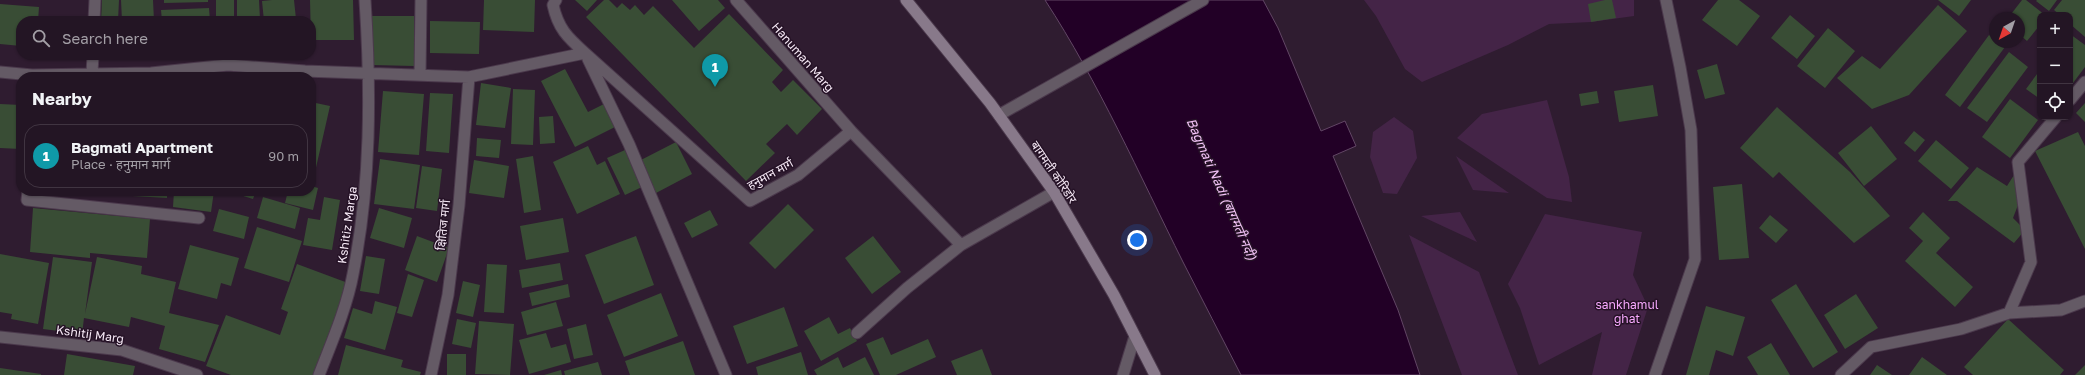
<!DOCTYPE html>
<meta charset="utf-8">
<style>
body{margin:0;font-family:"Golos Text","Noto Sans Devanagari",sans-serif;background:#2f2231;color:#f1f3f6}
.controls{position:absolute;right:12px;top:12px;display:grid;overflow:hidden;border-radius:8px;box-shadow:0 1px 3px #0004}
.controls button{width:36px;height:36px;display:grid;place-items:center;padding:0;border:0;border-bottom:1px solid #403441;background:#231524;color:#f1f3f6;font:20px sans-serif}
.compass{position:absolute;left:1989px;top:12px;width:36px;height:36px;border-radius:50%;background:#231524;box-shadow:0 1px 3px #0004;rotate:220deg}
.you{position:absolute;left:1137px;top:240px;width:14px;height:14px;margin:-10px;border:3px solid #fff;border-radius:50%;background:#1a73e8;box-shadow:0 0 0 6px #1a73e833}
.badge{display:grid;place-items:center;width:26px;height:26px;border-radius:50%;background:#d93025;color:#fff;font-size:13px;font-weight:700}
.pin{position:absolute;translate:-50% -33px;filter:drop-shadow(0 1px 2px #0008)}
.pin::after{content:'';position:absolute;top:21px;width:14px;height:12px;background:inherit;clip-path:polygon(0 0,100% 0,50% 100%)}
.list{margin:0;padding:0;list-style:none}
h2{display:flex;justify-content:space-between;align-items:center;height:52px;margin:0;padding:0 16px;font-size:17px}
h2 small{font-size:13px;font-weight:400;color:#a39fa6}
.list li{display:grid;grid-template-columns:26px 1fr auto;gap:12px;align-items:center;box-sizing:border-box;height:64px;margin:0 8px 8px;padding:0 8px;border:1px solid #403441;border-radius:16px}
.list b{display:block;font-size:15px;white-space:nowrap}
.list p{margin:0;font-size:13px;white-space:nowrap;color:#a39fa6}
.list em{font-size:13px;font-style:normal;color:#a39fa6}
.icon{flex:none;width:22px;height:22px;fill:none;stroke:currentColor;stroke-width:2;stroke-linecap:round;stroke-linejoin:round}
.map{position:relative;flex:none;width:2085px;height:375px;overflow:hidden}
.search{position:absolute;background:#231524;box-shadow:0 1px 3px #0004;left:16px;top:16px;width:300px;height:44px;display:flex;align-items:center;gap:10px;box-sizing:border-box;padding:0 14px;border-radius:16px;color:#a39fa6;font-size:15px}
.panel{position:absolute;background:#231524;box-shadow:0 1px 3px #0004;left:16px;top:72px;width:300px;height:124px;border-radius:16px}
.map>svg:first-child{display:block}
</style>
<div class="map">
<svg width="2085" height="375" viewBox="0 0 2085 375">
<rect width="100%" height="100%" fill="#2f1c30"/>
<!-- green -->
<path fill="#442447" d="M1364,0H1634V16L1591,22L1549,24L1508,45L1422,82L1405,69L1376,16Z
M1547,100L1569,177L1572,202L1547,198L1457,138L1482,114Z
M1394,117L1413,131L1417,158L1397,194L1383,193L1370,157L1373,132Z
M1456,156L1509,193L1473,190Z
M1460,212L1477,242L1421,216Z
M1545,214L1642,232L1633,275L1648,307L1626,375H1592L1602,332L1539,365L1520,308L1508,284Z
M1409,235L1479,272L1518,375H1462Z"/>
<!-- water -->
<path fill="#220026" stroke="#624665" d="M1045,0H1263L1278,28L1321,131L1345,121L1356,146L1333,156L1398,310L1420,375H1241C1222,337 1202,300 1183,262C1139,174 1099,83 1045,0Z"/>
<!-- building -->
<path fill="#394d35" d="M102,0H119L118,21H101Z
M121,0H153L154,21H122Z
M164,0H208V2L164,3Z
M216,0H234V21H216Z
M237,0H259L260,19L237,20Z
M272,0H294L296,19L264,21L262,1Z
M310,0H353L354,40H311Z
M484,0H535L534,32L483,30Z
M575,0H597L587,11Z
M604,0H609L617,8L622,3L630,10L635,5L644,15L653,6L694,48L729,14L783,70L772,82L781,92L793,80L822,109L797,135L787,124L766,144L775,153L746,181L586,17Z
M672,0H718L725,8L699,31Z
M1605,0H1612L1616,18L1591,22L1588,4Z
M1718,0H1739L1760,16L1737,46L1702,20Z
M1938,0H1971L1959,16Z
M2022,0H2026L2045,15H2040V25L2027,41L2019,34V18H2008Z
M2037,0H2057L2049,11L2036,1Z
M2062,0H2085V37L2070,24V15H2060L2054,10Z
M0,4L39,7L38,21H21V46L0,44Z
M1938,5L1967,31L1909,95L1872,109L1837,78L1862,56L1880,69Z
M209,8L210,21H162L161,10Z
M1790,15L1815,36L1797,59L1771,38Z
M372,16H414V66L372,65Z
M430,21L480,22L479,54L430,53Z
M1828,28L1855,51L1825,88L1797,66Z
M2070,34L2085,45V67L2070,87Z
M1989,35L1995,40V42L2005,47L1960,107L1945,95Z
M2009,52L2028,67L1987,122L1967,108Z
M1717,64L1725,94L1705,99L1697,70Z
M565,69L588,112L606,103L617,126L575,147L541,81Z
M2040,70V99L2026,89Z
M481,83L511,88L505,128L476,125Z
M1653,85L1658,116L1619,122L1614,91Z
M513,89L535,90L533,145L511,144Z
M383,91L424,94L419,155L378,152Z
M1597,91L1599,103L1581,106L1579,94Z
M430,93L453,94L449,153L426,151Z
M2010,99L2038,120L2010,158L1982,137Z
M311,102L330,106L315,172L311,171Z
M2085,103V122L2076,113Z
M0,104L21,105V149L0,148Z
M1777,107L1850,172L1890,216L1854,243L1779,172L1773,178L1740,148Z
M553,116L555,143L540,144L539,117Z
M1871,126L1897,159L1864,186L1838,153Z
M1914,131L1925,140L1915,152L1904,143Z
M2078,132L2085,146V249L2035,151Z
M477,138L501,140L499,158L476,156Z
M1936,140L1969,168L1951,189L1918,161Z
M676,142L692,174L656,193L639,161Z
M588,146L597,165L605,161L620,194L577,214L553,162Z
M625,150L642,187L625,195L607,158Z
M533,156L541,210L524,213L516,159Z
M380,159L420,165L414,209L374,204Z
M474,160L509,166L504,198L469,193Z
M422,166L442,169L437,211L416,208Z
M1977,167L2007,186L2014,175L2018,205L2013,218L2025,230L2014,243L1957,201H1948Z
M1742,184L1749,258L1719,260L1713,187Z
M311,186L318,188L313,210L285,203L288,191H311Z
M115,191H167V198L115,195Z
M174,191H214L211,212L173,207Z
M227,191H256L253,199Z
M263,197L300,208L295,229L257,218Z
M324,197L340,200L332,250L303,245L308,218L320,220Z
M788,204L814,230L775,269L749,243Z
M33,208L150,219L147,258L90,253V258L30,252Z
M379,208L412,218L404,248L370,238Z
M219,209L249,217L244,239L213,231Z
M710,210L718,225L692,238L684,223Z
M1923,212L1950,238L1936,253L1973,287L1955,307L1905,261L1923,241L1909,228Z
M1770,215L1788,230L1776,243L1759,228Z
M563,218L569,252L526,260L520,226Z
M257,227L302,241L289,282L244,268Z
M417,236L449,248L437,282L405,270Z
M636,236L654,285L604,304L585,255Z
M873,236L901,272L872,294L845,258Z
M190,245L239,258L231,286L221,283L217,299L178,289Z
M0,254L49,263L38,324L11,319L12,314L0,312Z
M366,256L385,259L379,294L360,291Z
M53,257L92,262L85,314L97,257L142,266L141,274L176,282L169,313L219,325L205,362L159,349L165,326L131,317L129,327L84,318L82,334L43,329Z
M560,263L563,280L522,288L519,270Z
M297,264L348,283L313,375H231L206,366L226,315L280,335L288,312L281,309Z
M487,264L507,265L504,313L484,312Z
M408,274L424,280L412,317L397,313Z
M463,281L480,285L473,317L456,313Z
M568,284L570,297L532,306L529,293Z
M1796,284L1838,352L1813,368L1771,300Z
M661,293L678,336L624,357L607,315Z
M1856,294L1878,328L1845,349L1824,315Z
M375,301L397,307L385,350L344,338L353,308L372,314Z
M556,302L563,326L527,335L521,312Z
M1706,306L1745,317L1733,356L1716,350L1709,375H1686Z
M784,307L798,346L747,364L733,326Z
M829,317L838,334L850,328L857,341L821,361L804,331Z
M457,319L476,323L471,348L452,344Z
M2008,319L2064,370L2060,375H1973L1964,367Z
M479,321L514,324L510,375L475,374Z
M586,324L593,355L574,359L567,329Z
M546,333L551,348L566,344L571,362L529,374L519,340Z
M883,337L891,355L928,339L936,357L896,375H880L866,344Z
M683,341L695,375H630L625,361Z
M1771,343L1790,375H1758L1747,357Z
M346,345L403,360L401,367L421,372L420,375H338Z
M982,349L992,375H957L951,361Z
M801,352L808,375H758L756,367Z
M67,354L135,366L133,375H64Z
M447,354H466V375H447Z
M838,357L843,368L865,357L874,375H817L814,370Z
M1922,357L1947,375H1909Z
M598,362L602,375H565L564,371Z
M1877,365L1892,375H1870Z
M2085,365V375H2075Z
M0,368L41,374V375H0Z
M561,370L562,375H544Z"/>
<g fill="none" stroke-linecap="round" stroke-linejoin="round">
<!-- pedestrian casing -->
<g stroke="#4b394c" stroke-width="13">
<path id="pedestrian" d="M1655,375L1695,259L1691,130L1680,67L1666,0"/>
</g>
<!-- minor casing -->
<g stroke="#4b394c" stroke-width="13">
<path id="minor" d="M736,0L851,131
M94,21L95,0
M585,53L750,201L798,175L851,131L961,245
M588,59L629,144L726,375
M0,72L32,75L151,73L228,65L305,71L469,77L585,53C567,37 558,28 553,5L556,0
M92,73L93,55
M420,75L421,0
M2070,100L2085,82
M28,191L27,200L199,218
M2009,313L2061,310L2085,301
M857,333L907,288L961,245L1054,192
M0,337L122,350L197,375
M319,375C331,344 347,307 353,274C371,184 371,92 365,0
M431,375L448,295L459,205L469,77
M1123,375L1135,336
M1841,375L1871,347L1961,329L2009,313L2031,262L2018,162L2056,117"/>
</g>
<!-- tertiary casing -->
<g stroke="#4b394c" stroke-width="13">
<path id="tertiary" d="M999,115L1203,0"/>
</g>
<!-- secondary casing -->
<g stroke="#4b394c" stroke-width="13">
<path id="secondary" d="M906,0L990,103L1054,192L1114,295L1155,375"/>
</g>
<!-- pedestrian -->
<use href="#pedestrian" stroke="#645a65" stroke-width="11"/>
<!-- minor -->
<use href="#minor" stroke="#645a65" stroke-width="11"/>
<!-- tertiary -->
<use href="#tertiary" stroke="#645a65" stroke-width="11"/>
<!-- secondary -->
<use href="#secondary" stroke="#88798a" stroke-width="11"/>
</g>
<g text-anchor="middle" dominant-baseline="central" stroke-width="3" stroke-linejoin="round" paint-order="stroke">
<!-- street labels -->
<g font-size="12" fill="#f7eaf7" stroke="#251226">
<text transform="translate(803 57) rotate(49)">Hanuman Marg</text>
<text transform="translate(1054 172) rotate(56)">बागमती कोरिडोर</text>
<text transform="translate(770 174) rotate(-29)">हनुमान मार्ग</text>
<text transform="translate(347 225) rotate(-82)">Kshitiz Marga</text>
<text transform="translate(443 225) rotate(-84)">क्षितिज मार्ग</text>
<text transform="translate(90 334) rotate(8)">Kshitij Marg</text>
</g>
<!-- park labels -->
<g font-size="12" fill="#f6a8fd" stroke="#251226">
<text x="1627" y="304">sankhamul<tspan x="1627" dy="14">ghat</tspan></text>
</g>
<!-- water labels -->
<g font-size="13" font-style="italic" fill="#f2c3f6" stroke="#251226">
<text transform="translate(1222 189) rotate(66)">Bagmati Nadi (बागमती नदी)</text>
</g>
</g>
</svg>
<div class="controls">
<button>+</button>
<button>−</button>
<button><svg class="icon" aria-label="locate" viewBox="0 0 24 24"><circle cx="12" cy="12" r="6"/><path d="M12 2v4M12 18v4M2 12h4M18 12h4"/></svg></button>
</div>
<svg class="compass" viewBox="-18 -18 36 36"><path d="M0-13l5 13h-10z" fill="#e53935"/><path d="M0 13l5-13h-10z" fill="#a39fa6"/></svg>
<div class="you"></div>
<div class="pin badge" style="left:715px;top:87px;background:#0f9aa8">1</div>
<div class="search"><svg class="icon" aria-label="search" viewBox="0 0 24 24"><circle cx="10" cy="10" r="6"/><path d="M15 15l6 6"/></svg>Search here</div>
<section class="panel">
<h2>Nearby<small></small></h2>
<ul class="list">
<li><span class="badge" style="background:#0f9aa8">1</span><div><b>Bagmati Apartment</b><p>Place · हनुमान मार्ग</p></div><em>90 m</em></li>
</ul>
</section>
</div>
